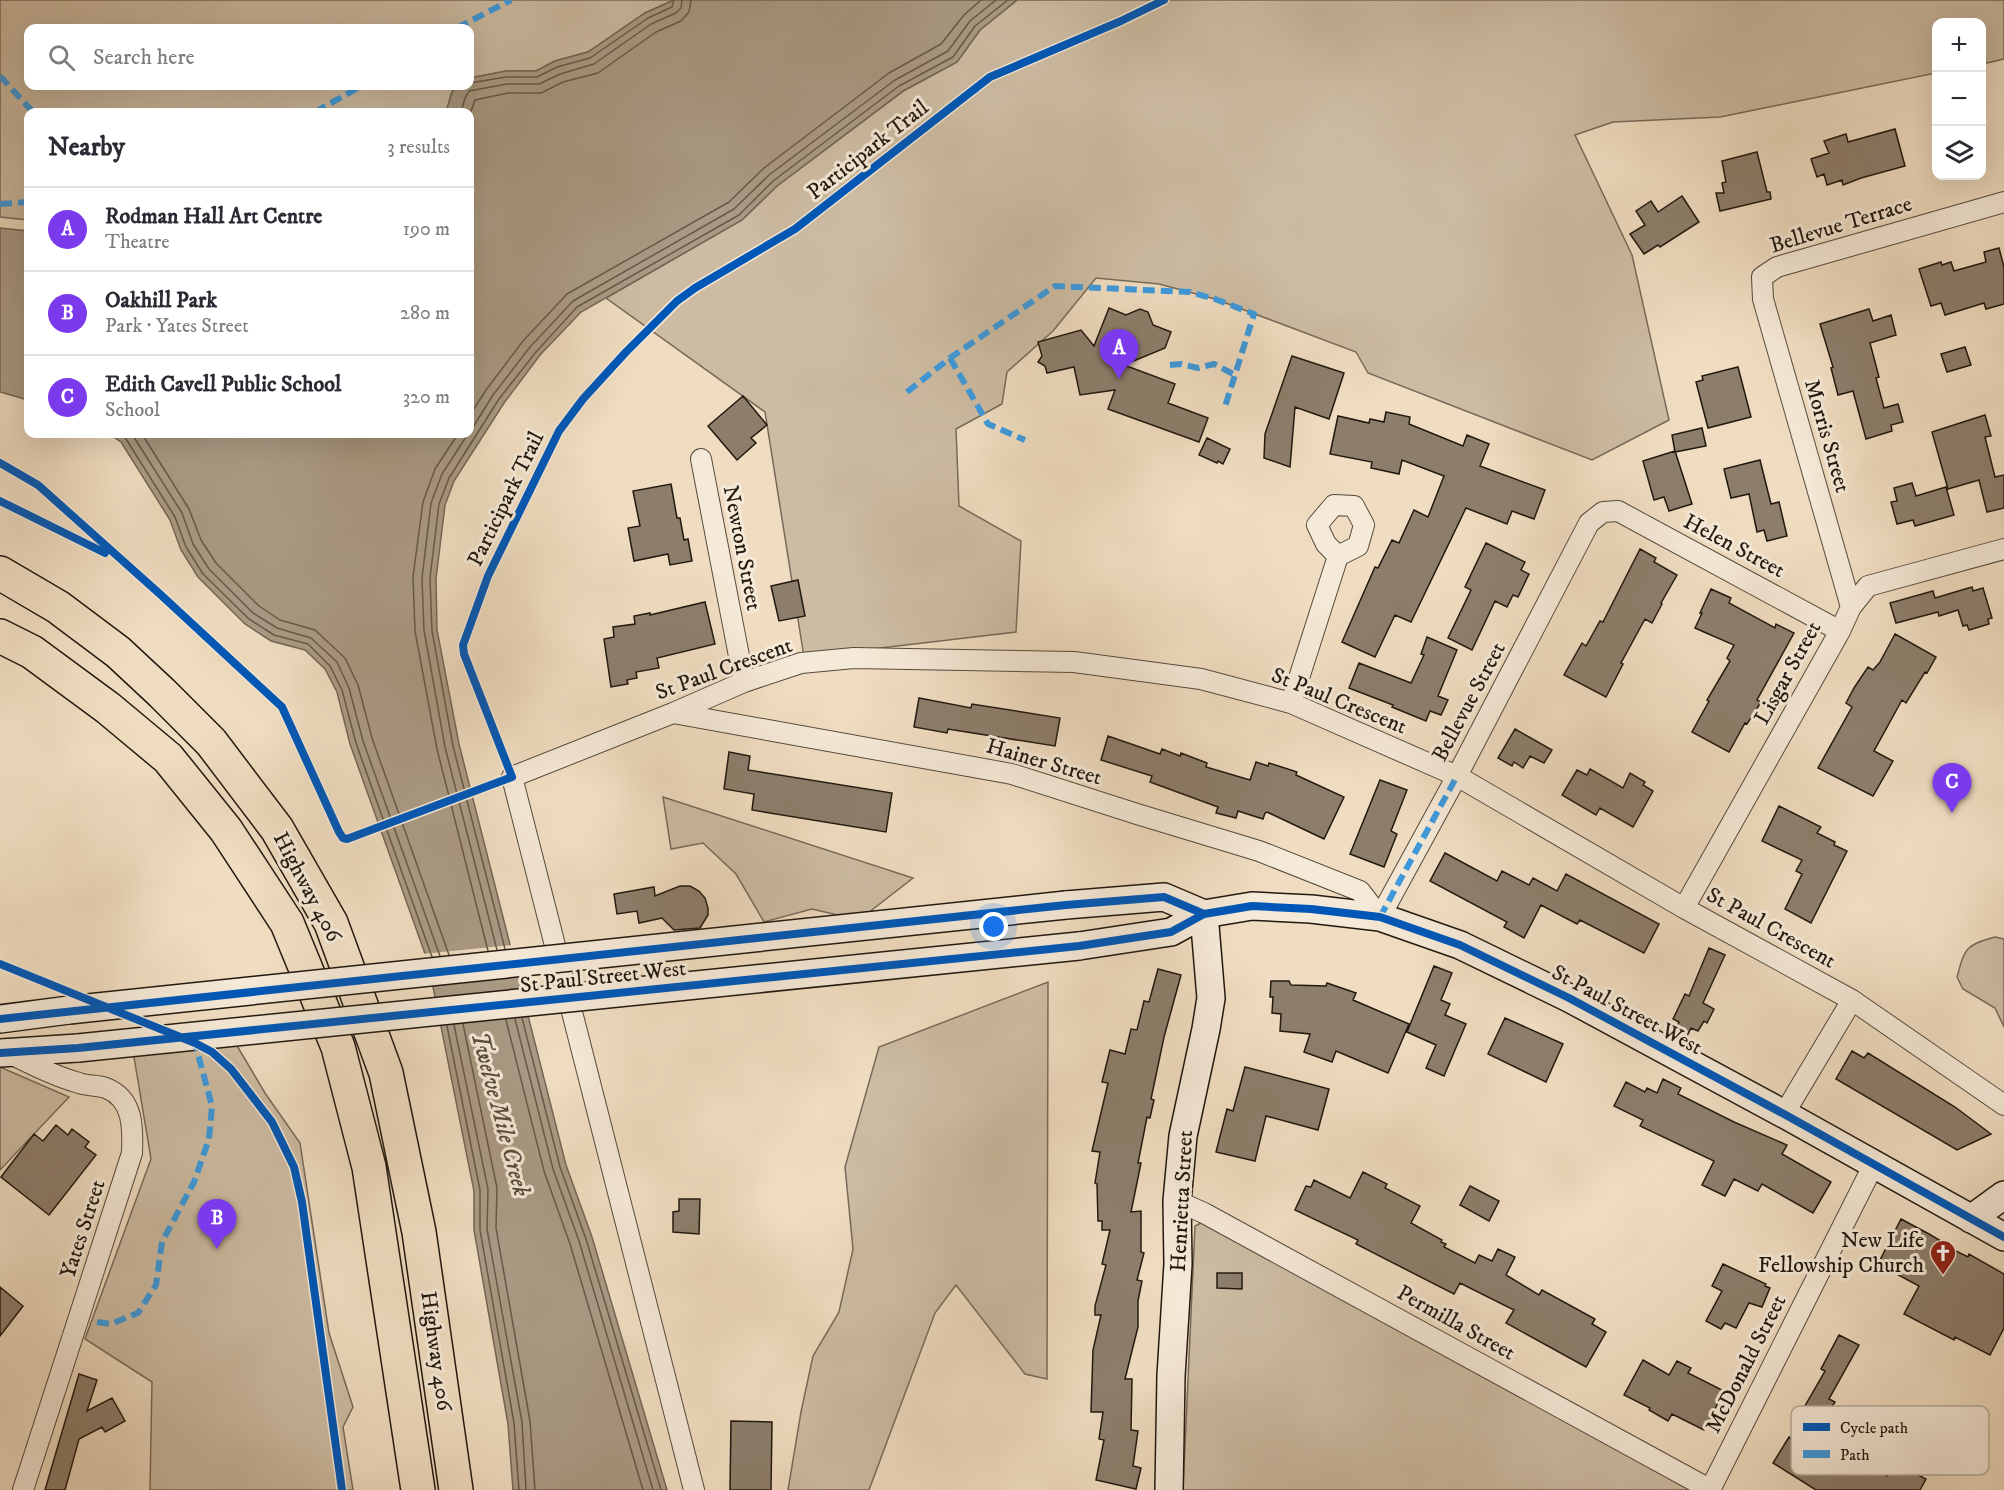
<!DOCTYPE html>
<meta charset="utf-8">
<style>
body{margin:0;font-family:"IM FELL DW Pica",serif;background:#f2f2f3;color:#2b2b33}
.controls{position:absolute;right:18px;top:18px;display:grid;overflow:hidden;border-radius:12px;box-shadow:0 6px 24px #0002}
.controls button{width:54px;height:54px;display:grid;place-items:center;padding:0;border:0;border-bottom:2px solid #e1e1e2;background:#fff;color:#2b2b33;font:30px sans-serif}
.you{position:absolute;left:994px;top:927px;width:21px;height:21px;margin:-15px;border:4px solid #fff;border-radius:50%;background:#1a73e8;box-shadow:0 0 0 9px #1a73e833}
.badge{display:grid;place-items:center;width:39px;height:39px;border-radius:50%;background:#7c3aed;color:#fff;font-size:20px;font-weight:700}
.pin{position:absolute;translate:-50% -50px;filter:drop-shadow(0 2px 3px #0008)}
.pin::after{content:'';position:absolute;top:32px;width:21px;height:18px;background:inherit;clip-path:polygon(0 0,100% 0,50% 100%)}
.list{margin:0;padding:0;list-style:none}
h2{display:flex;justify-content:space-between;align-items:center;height:78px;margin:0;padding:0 24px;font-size:26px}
h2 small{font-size:20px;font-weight:400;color:#7c7c81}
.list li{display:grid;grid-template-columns:39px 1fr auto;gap:18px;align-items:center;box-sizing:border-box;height:84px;padding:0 24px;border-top:2px solid #e1e1e2}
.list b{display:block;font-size:22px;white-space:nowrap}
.list p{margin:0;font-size:20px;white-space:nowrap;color:#7c7c81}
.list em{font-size:20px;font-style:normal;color:#7c7c81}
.icon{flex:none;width:33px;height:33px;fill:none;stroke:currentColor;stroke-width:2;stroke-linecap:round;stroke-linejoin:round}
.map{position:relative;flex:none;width:2004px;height:1490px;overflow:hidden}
.search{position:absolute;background:#fff;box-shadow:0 6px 24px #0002;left:24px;top:24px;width:450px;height:66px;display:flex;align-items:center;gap:15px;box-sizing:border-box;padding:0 21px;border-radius:12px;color:#7c7c81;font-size:22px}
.panel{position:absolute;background:#fff;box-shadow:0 6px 24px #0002;left:24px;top:108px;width:450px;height:330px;border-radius:12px}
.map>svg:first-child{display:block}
</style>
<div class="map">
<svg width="2004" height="1490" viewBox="0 0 2004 1490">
<rect width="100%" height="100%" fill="#f0ddc1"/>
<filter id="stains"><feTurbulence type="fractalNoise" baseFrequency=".00333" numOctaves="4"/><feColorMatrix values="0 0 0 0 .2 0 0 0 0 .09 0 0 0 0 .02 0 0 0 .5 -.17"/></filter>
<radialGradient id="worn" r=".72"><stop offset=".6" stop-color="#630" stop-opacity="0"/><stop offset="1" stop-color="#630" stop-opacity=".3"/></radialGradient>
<!-- green -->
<path fill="#cdbca3" stroke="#776a59" stroke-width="1.5" d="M0,0H674L645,13L588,52L555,61L536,71H506L470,78V28H28V86H457L452,92L446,112H28V220L0,217Z
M1017,0H2004V59L1982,64V22H1936V73L1720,117L1613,122L1575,135L1632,255L1669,420L1592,460L1368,373L1356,352L1215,299L1159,284L1096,278L1053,331L1007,372L1002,404L956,429L959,506L1021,541L1016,632L804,657L765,412L606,298L742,220L777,186L905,90L957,62L980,30Z
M663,797L913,878L859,920L812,909L764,922L736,874L703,843L671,849Z
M1995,937L2004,939V1027L1995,1008L1963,989L1957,977C1965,948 1965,945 1995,937Z
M1048,982L1047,1379L1025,1374L956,1285L935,1313L869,1490H788L801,1412L813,1356L839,1312L853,1249L845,1167L879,1047Z
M236,1044L265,1093L300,1143L329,1333L353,1407L343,1427L353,1490H150L152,1382L85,1339L151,1159L133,1051Z
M0,1067L69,1097L0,1170Z
M1203,1222L1690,1490H1183L1195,1226Z"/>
<!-- water -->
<path fill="#aa9a84" stroke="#736655" stroke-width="1.5" d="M674,0H1017L980,30L957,62L903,91L777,186L742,220L581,312L540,355L504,403L454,481L445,505L436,579L437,630L459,744L566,1165L592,1237L667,1490H513L508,1424L474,1230V1191L428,962L350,744L337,692L325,669L305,650L271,641L245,624L198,577L181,550L170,520L121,442L109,434H470V112H446L452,92L457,86H470V78L506,71H536L555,61L588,52L645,13Z
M0,228L28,231V400L0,392Z"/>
<!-- pier -->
<path fill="#f0ddc1" d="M513,945L520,972L425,963L421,954Z"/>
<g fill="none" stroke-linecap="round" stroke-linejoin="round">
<!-- shore -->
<path stroke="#66594a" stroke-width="1.5" d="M470,83L506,77H537L557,67L590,58L648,18L672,7L674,0
M461,112L465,98L469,91L507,84H539L560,74L594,64L651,24L676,13L681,8L682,0
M470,114L475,100L508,93H541L563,82L598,73L656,32L681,21L689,12L691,0
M470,415L486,390L523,341L567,294L729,202L764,168L889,73L941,44L964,15L981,0
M470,432L493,395L530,347L573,301L734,209L769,175L895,80L948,51L970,21L996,0
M119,434L126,439L175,517L186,547L203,574L249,619L274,635L308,644L330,666L342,690L356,743L432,957
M132,434L182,513L193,544L209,569L253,613L277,628L311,638L337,662L349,688L363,741L440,956
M142,434L189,509L201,540L216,563L259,606L280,620L315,630L345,658L358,685L372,738L449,955
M458,434L435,469L423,502L413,577L415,631L437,749L488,951
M468,434L442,474L431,503L422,578L424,630L445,747L497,950
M505,949L453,746L432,631L430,578L439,504L449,478L499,399L536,352L577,307L739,215L773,181L899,86L953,57L975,26L1008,0
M522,1018L560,1167L586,1239L661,1490
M515,1019L553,1169L579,1241L653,1490
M506,1020L544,1171L570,1244L643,1490
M463,1024L497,1188L496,1228L530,1421L535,1490
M454,1025L488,1189L487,1229L522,1422L526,1490
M447,1026L480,1190V1230L514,1423L519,1490"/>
</g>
<!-- building -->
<path fill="#8d7e6c" stroke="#21180f" stroke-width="1.5" d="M1895,129L1905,166L1861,178L1843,185L1842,180L1827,185L1824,174L1817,177L1811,159L1829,153L1824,141L1846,134L1848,142Z
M1757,152L1767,192H1770L1771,199L1720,211L1716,193H1724L1722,183L1726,182L1722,161Z
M1682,196L1699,222L1660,247L1658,245L1644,254L1630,234L1645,225L1636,211L1651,201L1658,212Z
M1999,248L2004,267V304L1986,309L1984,303L1945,315L1941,303L1931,306L1919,269L1941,262L1942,265L1951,262L1954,271L1986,262L1984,252Z
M1109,308L1126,315L1140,309L1148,312L1153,325L1171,332L1165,348L1124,365L1175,384L1168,403L1208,418L1199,442L1108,409L1115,390L1080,395L1074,367L1047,373L1045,366L1038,362L1042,356L1038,342L1081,330L1094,346Z
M1869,309L1873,321L1891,315L1896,335L1870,343L1879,377L1876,378L1884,408L1898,404L1903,422L1891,425L1892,431L1866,439L1853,391L1838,395L1831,368L1833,367L1820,324Z
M1965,347L1971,365L1947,372L1941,354Z
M1292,356L1344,373L1329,419L1295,407L1290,467L1264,458L1265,434Z
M1738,367L1751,417L1708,428L1696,382L1703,380L1702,376Z
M743,396L767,425L751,438L756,443L737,460L708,426Z
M1386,412L1410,417L1409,424L1463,446L1467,435L1489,444L1480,466L1545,490L1534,519L1512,511L1507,524L1466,508L1411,622L1395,615L1375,657L1342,642L1375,567L1378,568L1392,540L1399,543L1414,510L1428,517L1444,476L1402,460L1399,474L1371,468L1372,462L1330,454L1338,416L1369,423L1370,419L1384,422Z
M1985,415L1991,436L1985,437L1995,477L2004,475V508L1987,512L1979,480L1948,489L1932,432Z
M1702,428L1706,446L1675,452L1672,435Z
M1207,438L1230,449L1223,464L1218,461L1217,463L1199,455Z
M1675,451L1692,504L1669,511L1664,497L1654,500L1643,461Z
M1760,460L1771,504L1779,502L1787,536L1767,541L1764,530L1757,532L1749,494L1731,498L1724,469Z
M1912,483L1916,496L1946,487L1954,515L1915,526L1913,520L1897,524L1891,502L1897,501L1894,488Z
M671,484L677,518H680L684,540L688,539L692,561L670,565L668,554L634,561L628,528L640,526L633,491Z
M1486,543L1525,562L1521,570L1529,574L1518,597L1513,595L1507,607L1495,601L1472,650L1448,638L1471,590L1465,587Z
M1640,549L1656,558L1654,562L1677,575L1661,603L1662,604L1652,623L1645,619L1621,663L1623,664L1606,697L1564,675L1582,643L1586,646L1600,621L1603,622Z
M798,580L805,616L779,621L771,586Z
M1972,587L1973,591L1983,588L1992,618L1988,619L1989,624L1969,630L1967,625L1963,626L1958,610L1939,616L1938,612L1896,623L1890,603L1933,591L1935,598Z
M1711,589L1731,598L1729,603L1775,628L1776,624L1794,633L1757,700L1761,702L1747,724L1745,723L1729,752L1692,732L1709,701L1707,700L1730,661L1727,658L1734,645L1695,628L1702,613H1700Z
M705,602L715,644L657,658L659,668L636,672L637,678L627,680L628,684L611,687L604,639L614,637L613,627L635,624L634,616L650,613V615Z
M1895,634L1936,657L1927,673L1925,672L1906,703L1902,700L1874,751L1893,761L1873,796L1818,768L1852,707L1846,703L1854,688L1868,667L1873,670L1880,662Z
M1427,637L1457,650L1438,696L1448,700L1441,715L1430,711L1426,721L1392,707L1393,705L1349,688L1359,663L1411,683L1424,655L1421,654Z
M919,698L971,708L972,704L1060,718L1055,746L948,729L947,733L914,727Z
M1515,729L1552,750L1544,763L1530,756L1523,768L1514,762L1512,766L1498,758Z
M1108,736L1160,754L1162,749L1180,756L1181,753L1207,763L1206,767L1250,780L1256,762L1268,766L1269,763L1297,772L1296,775L1344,797L1324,839L1267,812L1265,813L1263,819L1238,811L1236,818L1216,813L1218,807L1150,782L1152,776L1101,760Z
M729,752L750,756L748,770L892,793L886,832L752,810L754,794L724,789Z
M1590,769L1623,788L1630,773L1645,782L1643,785L1653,791L1633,827L1600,808L1596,815L1562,795L1577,770L1587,775Z
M1380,780L1407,790L1391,831L1397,834L1384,867L1350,854Z
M1779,806L1821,827L1817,833L1835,842L1834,845L1847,851L1811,923L1785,909L1802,874L1796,871L1802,860L1762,841Z
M1445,853L1497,881L1502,871L1529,885L1533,878L1557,891L1566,874L1659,924L1644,953L1580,920L1577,924L1541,905L1524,938L1504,927L1507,922L1430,881Z
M680,886H690L699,891L705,898L708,908V915L700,928L674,930L662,918L639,923L637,911L617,914L614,894L654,887L655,896Z
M1709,948L1725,955L1703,1003L1714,1009L1707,1023L1704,1021L1698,1031L1691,1028L1687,1036L1675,1031L1679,1022L1673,1019L1685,994L1689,996Z
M1434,966L1452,973L1441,1000L1450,1004L1445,1015L1466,1024L1444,1076L1426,1068L1436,1045L1407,1032Z
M1158,969L1181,975L1164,1037L1151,1099L1154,1100L1150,1118L1147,1117L1138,1163H1141L1131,1212L1141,1211V1252L1144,1253L1137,1280L1142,1281L1138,1301V1327L1125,1379H1132L1131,1430L1138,1431L1133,1466L1141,1468L1136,1489L1096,1480L1104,1440L1099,1439L1103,1412H1091L1093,1350L1101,1315H1095V1306L1106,1265L1102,1264L1110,1230H1102V1221H1098L1097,1184L1095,1183L1100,1152L1092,1151L1108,1083L1102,1082L1110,1050L1125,1054L1131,1029L1137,1030L1144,1001L1149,1002Z
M1271,981H1289L1291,985L1326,986L1327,983L1356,993L1353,1000L1409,1024L1388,1073L1336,1051L1332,1062L1304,1052L1310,1034L1280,1031L1281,1014L1272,1013L1273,997H1270Z
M1505,1018L1563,1044L1546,1082L1488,1054Z
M1852,1051L1864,1058L1868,1053L1955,1107L1991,1134L1957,1150L1836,1079Z
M1245,1067L1329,1089L1318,1130L1266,1116L1255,1161L1216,1152L1227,1109L1233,1111Z
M1663,1079L1681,1088L1678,1094L1734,1122L1787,1145L1782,1154L1831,1182L1813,1213L1762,1184L1758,1191L1734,1179L1725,1196L1702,1185L1714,1161L1640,1126L1643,1120L1614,1106L1626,1082L1645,1092L1647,1088L1657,1093Z
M56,1125L68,1135L72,1129L89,1142L85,1147L96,1155L49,1215L1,1177L34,1134L43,1141Z
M1363,1172L1387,1184L1385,1188L1420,1206L1411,1223L1442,1240L1441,1242L1446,1244L1444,1247L1475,1263L1479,1255L1492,1261L1498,1249L1515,1257L1506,1275L1539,1295L1542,1290L1595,1319L1592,1324L1606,1332L1586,1367L1506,1323L1514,1310L1460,1283L1454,1294L1356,1244L1358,1240L1295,1210L1306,1186L1311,1187L1314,1180L1350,1198Z
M1470,1186L1499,1201L1489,1221L1460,1205Z
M679,1199H700L699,1234L673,1232V1212L679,1211Z
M1901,1219L1929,1234L1941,1241L1940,1243L1968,1257L1969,1254L2004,1274V1328L1990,1355L1955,1337L1954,1340L1904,1314L1919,1286L1878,1264Z
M1723,1264L1766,1284L1765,1286L1770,1288L1762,1307L1749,1303L1736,1328L1725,1323L1721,1329L1706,1321L1722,1291L1712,1286Z
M1217,1273H1242V1289L1217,1288Z
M0,1287L23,1306L0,1336Z
M1839,1335L1859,1345L1829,1399L1835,1402L1822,1423L1802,1411L1825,1371L1821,1369Z
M1643,1360L1669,1375L1677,1361L1691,1368L1688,1373L1724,1391L1704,1430L1672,1414L1668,1421L1649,1410L1650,1408L1624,1395Z
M79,1374L97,1380L87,1411L112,1398L125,1421L105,1432L102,1427L79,1439L65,1490H45Z
M731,1421L772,1422L771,1490H730Z
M1789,1437L1828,1461L1834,1449L1887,1476L1894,1462L1926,1479L1920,1490H1816L1773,1463Z"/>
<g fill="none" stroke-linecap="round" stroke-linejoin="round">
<!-- street casing -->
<g stroke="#55493c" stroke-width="22">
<path id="street" d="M701,459L744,682
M1851,607L1763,299L1762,277L1777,267L2004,202
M1291,703L1338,556L1358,546L1364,525L1354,506L1334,505L1317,525L1326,544L1338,556
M673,713L1012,774L1137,814L1259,851L1360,891L1380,917L1457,776L1589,523L1603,512L1618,511L1840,631
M1684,908L1840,631L1851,607L1868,586L2004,549
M9,1053C32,1065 54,1076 79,1083C87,1086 98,1085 106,1088C134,1099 133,1129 132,1153L23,1490
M1784,1114L1852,1000
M1177,1201L1204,1213L1711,1490
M694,1490L512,777L673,713L744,682L801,663L854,658L1074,662L1201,679L1291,703L1457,776L1684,908L1852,1000L2004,1105
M1710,1490L1874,1164"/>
</g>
<!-- secondary casing -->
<g stroke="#21180f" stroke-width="30">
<path id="secondary" d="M1066,905L1164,897L1204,914
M1079,946L1171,932L1204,914L1252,906L1311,909L1380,917L1460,945L1569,998L1784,1114L2004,1237
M0,1019L69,1010
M0,1053L78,1048
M1971,1219L2004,1195
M1169,1490L1171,1376L1178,1264L1177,1201L1183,1136L1206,1029L1211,998L1204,914"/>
</g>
<!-- highway casing -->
<g stroke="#21180f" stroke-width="36">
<path id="highway" d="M0,573L58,607L118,652L162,693L211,742L277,829L331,923L386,1073L419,1232L456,1490
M0,636L32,652L108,708L168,758L226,830L287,923L338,1047L369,1167L418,1490"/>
</g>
<!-- street -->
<use href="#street" stroke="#f5e9d7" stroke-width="20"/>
<!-- secondary -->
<use href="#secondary" stroke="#f5e9d7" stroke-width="27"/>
<!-- highway -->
<use href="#highway" stroke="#f0ddc1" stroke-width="33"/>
<!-- secondary-bridge casing -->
<g stroke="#21180f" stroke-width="30" stroke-linecap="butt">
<path id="secondary-bridge" d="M69,1010L1066,905
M78,1048L1079,946"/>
</g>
<!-- secondary-bridge -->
<use href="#secondary-bridge" stroke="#f5e9d7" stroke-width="27"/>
<!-- quiet -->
<path stroke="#3c9ade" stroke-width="6" stroke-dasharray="12 6" stroke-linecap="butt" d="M457,28L511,0
M0,76L33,112
M315,112L361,86
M0,204L28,202
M950,358L988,424L1025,440
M1170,365L1181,364L1198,368L1214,364L1235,375
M907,392L950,358L1055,286L1190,292L1215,299L1254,314L1224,410
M1380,917L1457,776
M97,1322L111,1324L138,1313L156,1285L162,1242L194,1182L209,1139L212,1106L195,1043"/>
<!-- cycleway casing -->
<g stroke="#f5e9d7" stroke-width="11">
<path id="cycleway" d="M0,463L38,485L161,595L282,707L339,832L343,838L347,839L512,777L464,654L463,645L488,576L559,431L583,399L626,352L677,301L695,288L795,229L990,77L1121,21L1164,0
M0,501L105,553
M0,964L195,1043L212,1052L231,1069L272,1122L294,1167L302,1202L342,1490
M0,1019L1066,905L1164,897L1204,914
M0,1053L78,1048L1079,946L1171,932L1204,914L1252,906L1311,909L1380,917L1460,945L1569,998L1784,1114L2004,1237"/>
</g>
<!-- cycleway -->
<use href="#cycleway" stroke="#0057b8" stroke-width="8"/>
</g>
<!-- icons -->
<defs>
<g id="church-pin" transform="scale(1.35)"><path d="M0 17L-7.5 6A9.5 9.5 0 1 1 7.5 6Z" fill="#8f2418" stroke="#f5e9d7"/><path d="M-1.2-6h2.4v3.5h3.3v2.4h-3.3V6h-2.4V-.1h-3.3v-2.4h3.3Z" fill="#fff"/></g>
</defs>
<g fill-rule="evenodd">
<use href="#church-pin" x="1943" y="1253"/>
</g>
<g text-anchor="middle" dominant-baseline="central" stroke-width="6" stroke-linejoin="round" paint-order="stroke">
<!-- street labels -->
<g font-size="22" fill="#21180f" stroke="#f5e9d7">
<text transform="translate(868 150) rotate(-38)">Participark Trail</text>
<text transform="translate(1841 225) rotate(-17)">Bellevue Terrace</text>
<text transform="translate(1827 436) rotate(74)">Morris Street</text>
<text transform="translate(506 499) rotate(-64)">Participark Trail</text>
<text transform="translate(1734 546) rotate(28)">Helen Street</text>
<text transform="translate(742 548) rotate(79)">Newton Street</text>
<text transform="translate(724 669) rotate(-20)">St Paul Crescent</text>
<text transform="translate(1788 673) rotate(-61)">Lisgar Street</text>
<text transform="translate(1339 701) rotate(22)">St Paul Crescent</text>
<text transform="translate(1469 702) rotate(-62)">Bellevue Street</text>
<text transform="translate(1044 762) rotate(16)">Hainer Street</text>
<text transform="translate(307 887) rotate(62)">Highway 406</text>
<text transform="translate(1771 928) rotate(29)">St Paul Crescent</text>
<text transform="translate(603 977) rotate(-6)">St Paul Street West</text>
<text transform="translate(1627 1010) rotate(28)">St Paul Street West</text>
<text transform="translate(1182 1201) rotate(-87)">Henrietta Street</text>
<text transform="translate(83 1229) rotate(-72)">Yates Street</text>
<text transform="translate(1456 1323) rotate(29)">Permilla Street</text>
<text transform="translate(436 1351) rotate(82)">Highway 406</text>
<text transform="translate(1746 1364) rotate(-63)">McDonald Street</text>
</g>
<!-- poi labels -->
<g font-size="22" fill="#21180f" stroke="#f5e9d7" text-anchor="end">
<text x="1924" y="1240">New Life<tspan x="1924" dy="25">Fellowship Church</tspan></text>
</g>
<!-- water labels -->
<g font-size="24" font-style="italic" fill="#584c3e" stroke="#f5e9d7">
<text transform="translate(500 1114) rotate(75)">Twelve Mile Creek</text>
</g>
</g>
<!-- legend -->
<rect x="1791" y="1406" width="198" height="69" rx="9" fill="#f5e9d7" stroke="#b5aa9b" stroke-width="1.5"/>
<rect x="1803" y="1423" width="27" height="8" fill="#0057b8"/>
<rect x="1803" y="1450" width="27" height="8" fill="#3c9ade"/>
<g font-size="16" fill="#21180f">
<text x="1840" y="1433">Cycle path</text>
<text x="1840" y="1460">Path</text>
</g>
<rect width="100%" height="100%" filter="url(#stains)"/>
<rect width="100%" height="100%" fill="url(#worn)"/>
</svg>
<div class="controls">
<button>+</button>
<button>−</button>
<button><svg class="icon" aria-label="layers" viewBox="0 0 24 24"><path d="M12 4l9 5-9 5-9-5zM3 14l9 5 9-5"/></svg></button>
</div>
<div class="you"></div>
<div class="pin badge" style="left:1119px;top:379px">A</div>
<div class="pin badge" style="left:217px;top:1249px">B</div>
<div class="pin badge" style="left:1952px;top:813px">C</div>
<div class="search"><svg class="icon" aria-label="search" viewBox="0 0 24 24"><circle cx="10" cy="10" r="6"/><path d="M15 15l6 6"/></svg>Search here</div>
<section class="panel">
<h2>Nearby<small>3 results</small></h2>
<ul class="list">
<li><span class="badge">A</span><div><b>Rodman Hall Art Centre</b><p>Theatre</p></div><em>190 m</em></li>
<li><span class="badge">B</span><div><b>Oakhill Park</b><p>Park · Yates Street</p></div><em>280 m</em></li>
<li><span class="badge">C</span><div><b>Edith Cavell Public School</b><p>School</p></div><em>320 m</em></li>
</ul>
</section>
</div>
